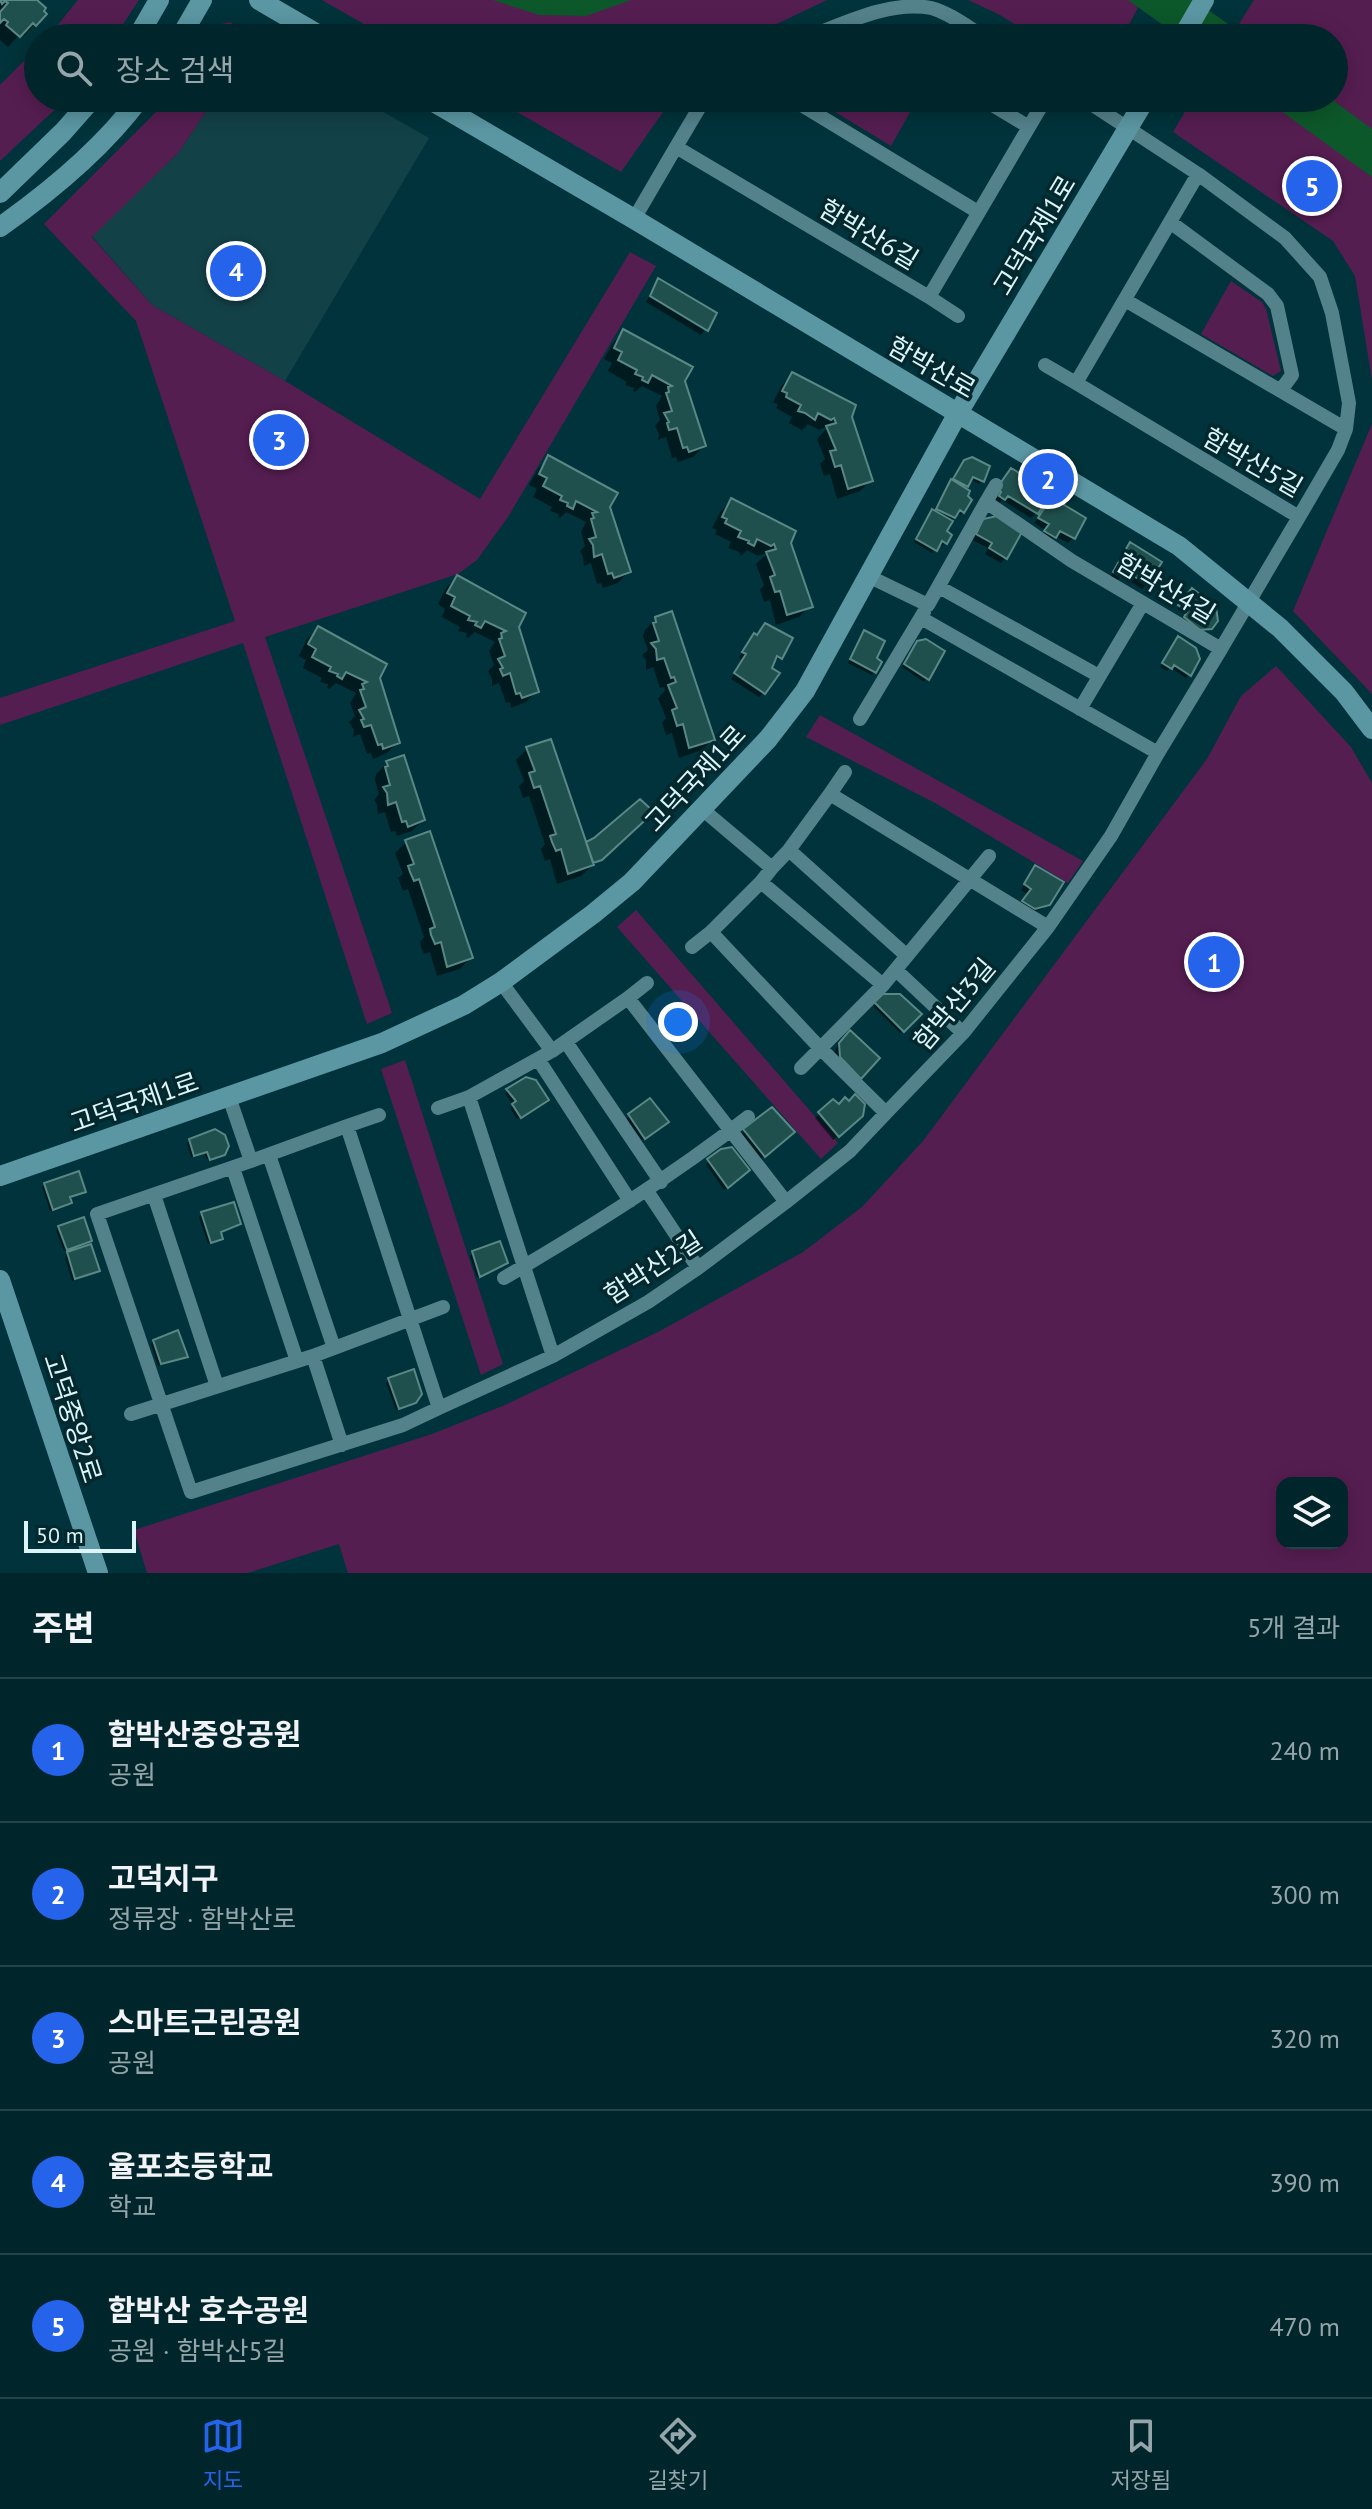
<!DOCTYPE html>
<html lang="ko">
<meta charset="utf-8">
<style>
body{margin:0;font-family:"PT Sans","Noto Sans KR",sans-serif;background:#0a2e34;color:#f1f3f6}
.controls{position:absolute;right:24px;bottom:24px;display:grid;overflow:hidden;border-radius:16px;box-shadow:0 4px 20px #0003}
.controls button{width:72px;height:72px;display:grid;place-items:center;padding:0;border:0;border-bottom:2px solid #224348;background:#00262c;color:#f1f3f6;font:40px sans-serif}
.scale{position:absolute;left:24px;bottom:20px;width:112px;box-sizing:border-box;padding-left:8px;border:4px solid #ddf5f9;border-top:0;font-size:22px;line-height:28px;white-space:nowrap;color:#ddf5f9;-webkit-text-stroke:6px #03282e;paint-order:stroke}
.you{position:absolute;left:678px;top:1022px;width:28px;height:28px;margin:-20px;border:6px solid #fff;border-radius:50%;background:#1a73e8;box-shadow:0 0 0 12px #1a73e833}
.badge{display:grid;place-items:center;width:52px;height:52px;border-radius:50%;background:#2563eb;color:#fff;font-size:26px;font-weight:700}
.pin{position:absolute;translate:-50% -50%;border:4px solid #fff;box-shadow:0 2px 8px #0006}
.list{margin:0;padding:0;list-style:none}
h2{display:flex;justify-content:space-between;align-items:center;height:104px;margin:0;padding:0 32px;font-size:34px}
h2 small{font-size:26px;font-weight:400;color:#95a5a9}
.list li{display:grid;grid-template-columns:52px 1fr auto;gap:24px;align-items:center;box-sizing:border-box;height:144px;padding:0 32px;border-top:2px solid #224348}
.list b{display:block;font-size:30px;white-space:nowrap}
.list p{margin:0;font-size:26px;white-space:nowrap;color:#95a5a9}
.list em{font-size:26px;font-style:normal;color:#95a5a9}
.icon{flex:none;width:44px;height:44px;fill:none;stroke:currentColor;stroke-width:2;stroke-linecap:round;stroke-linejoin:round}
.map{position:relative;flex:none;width:1372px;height:1573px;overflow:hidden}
.search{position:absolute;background:#00262c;box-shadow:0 4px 20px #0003;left:24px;right:24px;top:24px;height:88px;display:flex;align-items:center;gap:20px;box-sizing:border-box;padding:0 28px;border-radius:44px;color:#95a5a9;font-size:30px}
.sheet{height:824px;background:#00262c}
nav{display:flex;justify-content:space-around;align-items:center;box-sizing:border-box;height:112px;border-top:2px solid #224348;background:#00262c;font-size:22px;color:#95a5a9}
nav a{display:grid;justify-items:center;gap:4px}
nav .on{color:#2563eb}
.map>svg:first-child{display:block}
</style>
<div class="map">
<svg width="1372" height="1573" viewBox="0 0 1372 1573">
<rect width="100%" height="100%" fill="#00333b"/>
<!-- built -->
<path fill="#134148" d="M215,98H359L429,138L285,381L152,305L92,236L179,152Z"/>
<!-- green -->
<path fill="#551e51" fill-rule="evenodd" d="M78,0H139L114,38H47Z
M322,0H827L747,38H388Z
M968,0H1142L1122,38H1037L1000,15Z
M1254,0H1372V380L1355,276L1333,241L1173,132L1193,98H1334V38H1230Z
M230,22L252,38H205L213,26Z
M38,47V98H67L0,161V85Z
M167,98H215L179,152L92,237L152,305L285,381L480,499L630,252L656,266L508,517L477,560L458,574L265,637L392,1013L367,1024L243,643L0,725V698L235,621L136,321L44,224L160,108Z
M493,98H673L621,172Z
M827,98H918L891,146L825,106Z
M1231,281L1262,302L1266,309L1281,371L1273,376L1201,334Z
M1372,424V694L1293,611Z
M1276,666L1351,747L1372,783V1573H348L339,1544L248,1573H147L134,1530L432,1434L505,1405L658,1332L803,1252L862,1207L923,1141L1207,759L1241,696ZM1282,1483H1342V1543H1282Z
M820,715L1083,861L1068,883L937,804L806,737Z
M636,910L838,1143L821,1159L617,927Z
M405,1060L503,1364L481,1375L381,1069Z"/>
<!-- water -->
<path fill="#0d582a" d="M493,0H631L586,16L539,15Z
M1128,0H1194L1248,38H1181Z
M1263,98H1330L1372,129V177Z"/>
<!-- shadow -->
<path fill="#0007" d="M0,0H34L44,14L24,36L21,33L8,47L0,40Z
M658,281L715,314L701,335L646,302Z
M624,332L683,381L704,446L693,457L678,462L676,457L672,458L666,437L658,440L659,434L655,426L660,420L656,406L662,396L642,386L635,392L633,391L634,388L625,385L627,382L608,371L612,363L604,359L613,343Z
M793,374L850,417L871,480L860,491L837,499L830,474L824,476L820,464L825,459L817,439L830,425L819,430L808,424L802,430L789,423L792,417L776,408L778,405L773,402L782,385Z
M549,458L608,507L628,572L618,583L603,588L601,583L597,584L591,563L584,566L583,557L580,551L585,546L581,532L586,522L566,512L560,518L558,517L559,514L550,511L552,507L533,497L537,489L529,485L538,469Z
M961,465L987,467L979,484L970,479L963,489V512L960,515L956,513L945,531L949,535L945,543L942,546L938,543L932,553L914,542Z
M1006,475L1036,513L1031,518L1002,500L998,504L995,501Z
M1051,499L1073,538L1068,543L1055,536L1049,542L1041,537L1045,530L1034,523Z
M732,500L789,543L810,606L799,617L776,625L770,600L764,602L760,590L764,585L756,564L769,552L758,556L747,550L741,556L739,552L728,548L731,542L715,534L717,530L712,528L721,511Z
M979,527L1005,558L1001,563L985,554L988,548L972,540Z
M1131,544L1147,584L1142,589L1122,576L1116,582L1110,577Z
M457,577L516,626L537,691L526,702L511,708L510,702L506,703L499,683L492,686V679L488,671L494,665L489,651L495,642L475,632L468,638L466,637L467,633L458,631L460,627L442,617L445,609L438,604L446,588Z
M1193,591L1210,627L1207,631L1196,632L1182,621L1186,615L1177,609Z
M656,619L713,739L702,750L679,758L672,733L666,735L662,723L666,718L658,698L665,691L664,687L660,688L653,667L646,670V660L642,655L648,650L643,636L645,630Z
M318,629L378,678L398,742L387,753L373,759L371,753L367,754L360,734L353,737L354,730L349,722L355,716L350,703L356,693L336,683L329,689L327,688L328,684L320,682L322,678L303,668L306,660L299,656L307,639Z
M754,635L780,657L775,662L773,661L764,692L759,697L731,679L742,660L739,657Z
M862,635L879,662L872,675L848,663Z
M1176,642L1198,659L1186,678L1171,668L1167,671L1160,667Z
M914,646L942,652L924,682L902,667Z
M550,741L585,844L651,812L581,876L557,884L550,859L545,861L541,849L545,844L529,796L523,798L519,786L524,781L516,760L527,749Z
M387,763L423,820L412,831L397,836L395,831L391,832L385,812L378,814L377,805L374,800L379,794L375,780L376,774Z
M406,842L470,958L460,969L437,976L430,952L424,954L421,947L420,942L424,937L408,889L403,891L398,878L403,874L395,853Z
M1036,867L1048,903L1042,909L1029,913L1018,906L1027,894L1021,890Z
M884,996L919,1014L900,1033L873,1006Z
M845,1037L877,1059L855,1082L836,1063L835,1050Z
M508,1090L543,1103L517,1119L510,1108L513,1105L505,1093Z
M650,1100L664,1125L642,1140L626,1119Z
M833,1101L856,1121L833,1140L815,1118Z
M744,1131L787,1137L759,1160L740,1136Z
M190,1140L224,1154L207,1159L204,1154L191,1157L187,1143Z
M709,1161L747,1170L724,1190L706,1164Z
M45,1184L84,1191L68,1199L69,1203L66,1206L50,1211L42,1187Z
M202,1214L239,1223L219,1233L221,1239L208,1244L199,1217Z
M59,1227L90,1240L64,1251L56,1230Z
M73,1248L98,1270L95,1273L72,1281L65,1257Z
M473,1253L502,1265L477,1278L470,1256Z
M154,1341L186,1357L158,1366L151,1344Z
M389,1380L415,1401L396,1410L386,1383Z"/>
<!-- building -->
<path fill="#20504d" stroke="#598885" stroke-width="2" d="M0,0H37L46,8L44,11L47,14L36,26L33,23L20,37L6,25L8,22L4,19L0,23V12L8,3L5,1L2,4Z
M658,278L717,313L708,331L650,296Z
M623,329L693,367L685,381L706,446L689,452L687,447L683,448L677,428L669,430L667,423L669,422L664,413L672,411L666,393L669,392L668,387L672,386L652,375L648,383L642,380L643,377L635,374L637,370L618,360L622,352L614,348Z
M792,372L856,405L852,417L873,481L848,489L841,465L835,467L830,451L836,450L826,426L836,423L834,418L831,420L818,413L815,420L805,413L798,411L801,405L786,397L787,393L782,391Z
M548,455L618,493L610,507L631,572L614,578L612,573L608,574L602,554L594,557L593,545L589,539L596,537L591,519L594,518L592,513L597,512L576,501L573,509L567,506L568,503L560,500L562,496L543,486L547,478L539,474Z
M972,457L990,466L984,482L973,477L968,487L953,479L964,460Z
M1011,468L1051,492L1038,514L1008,496L1005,500L999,496L1001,492L997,488Z
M951,479L970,491L968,496L972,500L964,513L960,510L955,518L936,509Z
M1051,497L1086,518L1075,539L1060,531L1056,538L1044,531L1049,524L1038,518Z
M731,498L796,531L791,543L813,607L787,615L780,591L775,592L770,577L775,575L766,552L776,549L774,544L771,546L757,539L754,546L748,543L749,541L738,537L741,531L725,523L727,519L722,517Z
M932,509L953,521L947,531L952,535L947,544L942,541L937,551L916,539Z
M997,516L1022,532L1007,559L989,548L992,543L976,534L983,519Z
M1130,542L1162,562L1148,585L1127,572L1123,578L1113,572Z
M457,575L526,613L519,627L539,692L522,698L520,693L516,694L510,673L503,676L500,669L503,668L498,659L505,656L499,639L502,638L501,633L506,631L485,621L481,628L475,625L477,622L468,620L470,616L451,606L455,597L447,593Z
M1192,588L1216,607L1218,621L1212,629L1200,630L1184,617L1187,612L1178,605Z
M672,611L715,740L689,748L683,724L677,726L672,710L677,708L668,685L676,682L674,677L671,678L664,658L657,660L656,649L651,643L659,641L653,623L656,622L655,617Z
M765,623L793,638L782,659L777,656L772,668L780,673L765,694L734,673L746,654L742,652L754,633L757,635Z
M318,626L387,664L380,678L400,743L383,749L382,744L378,745L371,725L364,727L361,720L364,719L359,710L366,707L360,690L364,689L362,684L367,682L346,672L342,679L337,676L338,674L329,671L331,667L312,657L316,649L308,644Z
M864,630L885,641L877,658L882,662L876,673L850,659Z
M1178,636L1196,648L1200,659L1191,676L1174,665L1172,669L1162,663Z
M926,639L945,651L929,680L904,664L917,641Z
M551,739L594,865L568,874L561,849L556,851L552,842L550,836L556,834L540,786L534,788L529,773L535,771L526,747Z
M404,755L425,820L408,827L406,821L402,822L396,802L388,805L387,793L383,787L390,785L385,767L388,766L386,761Z
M640,799L654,812L602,860L593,863L586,842L594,838Z
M430,831L473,958L447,967L441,942L435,944L431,935L430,929L435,927L419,879L414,881L410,872L408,866L414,864L405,840Z
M1035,865L1064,882L1050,905L1035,909L1022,901L1031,889L1024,884Z
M883,994H900L922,1014L904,1032L874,1002Z
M850,1030L880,1058L861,1079L840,1057L839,1043Z
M526,1077L536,1080L549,1100L521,1118L512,1104L516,1101L506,1089Z
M855,1094L865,1104L863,1116L839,1137L818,1112L833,1099L839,1104L845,1097L849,1101Z
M650,1098L669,1122L645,1139L628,1114Z
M772,1107L795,1132L765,1157L743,1129Z
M215,1129L225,1135L229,1146L225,1155L210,1160L207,1152L194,1156L189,1139Z
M732,1147L750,1170L728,1188L707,1159L721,1149Z
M79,1171L86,1192L70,1197L72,1203L53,1210L44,1183Z
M234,1202L241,1224L221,1232L223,1239L211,1243L201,1212Z
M84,1217L92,1241L67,1250L58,1226Z
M500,1241L508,1263L480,1277L472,1251Z
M91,1244L100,1271L75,1279L67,1252Z
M178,1330L188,1357L161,1364L153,1340Z
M414,1369L422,1394L416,1403L399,1409L388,1378Z"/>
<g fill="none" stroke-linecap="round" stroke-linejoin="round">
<!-- street -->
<path stroke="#54828b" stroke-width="14" d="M806,38C843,24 890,0 931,8C950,13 969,28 986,38
M705,98L676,147L929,297L1046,98
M790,98L978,212
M981,98L1029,127
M1082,98L1198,174L1285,238L1320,277L1332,313L1349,403L1346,429L1338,450L1299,517L1076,383L1198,174
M634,219L676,147
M1170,222L1268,294L1277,306L1292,375L1281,390
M929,297L958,316
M1125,300L1346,429
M1045,365L1076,383
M986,502L996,485
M868,576L928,605L986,502L1072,561L1221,649L1158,753L921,618
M939,587L1099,676
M1221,649L1299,517
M1080,709L1143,603
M860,719L924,612
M830,794L845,772
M702,809L772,868L761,882L711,932L821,1049L886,1113L963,1033L1048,927L830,794L789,850L772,868
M789,850L907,956
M761,882L883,985
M1048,927L1111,836L1158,753
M692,947L711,932
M896,970L963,1033
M501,982L552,1051L469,1097L553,1356L648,1302L698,1268L786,1202L628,998L552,1051
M628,998L647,983
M566,1042L661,1182
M538,1059L630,1201
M801,1068L883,985L989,856
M229,1097L251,1161L347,1126L439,1408L403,1425L191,1492L97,1214L251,1161
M438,1108L469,1097
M347,1126L379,1115
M269,1155L334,1348
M233,1168L297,1361
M647,1191L698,1268
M154,1195L217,1386
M786,1202L850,1151L886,1113
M504,1278C589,1228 671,1177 748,1117
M313,1356L342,1445
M439,1408L553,1356
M131,1414L313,1356L443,1307"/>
<!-- secondary -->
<path stroke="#5b97a3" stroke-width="20" d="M259,0L324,38
M137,38L159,0
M180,38L202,0
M1182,38L1204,0
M427,98L634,219L1179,546L1280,628L1344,692L1372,729
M0,193L63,132L93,98
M0,227C51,191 103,148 140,98
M0,1176L382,1043L464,1005L501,982L593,914L632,882L768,739L805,691L958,413L1146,98
M0,1280L98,1573"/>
</g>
<g text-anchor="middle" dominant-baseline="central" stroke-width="7" stroke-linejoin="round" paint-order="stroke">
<!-- street labels -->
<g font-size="26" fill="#ddf5f9" stroke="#03282e">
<text transform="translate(869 234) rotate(31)">함박산6길</text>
<text transform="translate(1034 235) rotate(-59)">고덕국제1로</text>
<text transform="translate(932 367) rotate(30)">함박산로</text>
<text transform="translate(1253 462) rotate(30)">함박산5길</text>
<text transform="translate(1166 588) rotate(31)">함박산4길</text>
<text transform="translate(695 778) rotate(-47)">고덕국제1로</text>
<text transform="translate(954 1004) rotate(-50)">함박산3길</text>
<text transform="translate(134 1102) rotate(-19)">고덕국제1로</text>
<text transform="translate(653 1267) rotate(-33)">함박산2길</text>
<text transform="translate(73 1418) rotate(72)">고덕중앙2로</text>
</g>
</g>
</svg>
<div class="controls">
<button><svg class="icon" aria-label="layers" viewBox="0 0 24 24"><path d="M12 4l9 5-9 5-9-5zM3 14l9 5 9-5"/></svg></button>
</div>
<div class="scale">50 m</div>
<div class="you"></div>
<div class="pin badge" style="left:1214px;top:962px">1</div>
<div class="pin badge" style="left:1048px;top:479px">2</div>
<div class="pin badge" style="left:279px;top:440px">3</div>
<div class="pin badge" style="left:236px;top:271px">4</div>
<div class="pin badge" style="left:1312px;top:186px">5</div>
<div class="search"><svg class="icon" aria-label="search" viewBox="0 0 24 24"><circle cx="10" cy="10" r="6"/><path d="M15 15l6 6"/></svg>장소 검색</div>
</div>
<section class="sheet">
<h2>주변<small>5개 결과</small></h2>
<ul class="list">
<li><span class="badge">1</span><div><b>함박산중앙공원</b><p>공원</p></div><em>240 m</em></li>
<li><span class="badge">2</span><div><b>고덕지구</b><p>정류장 · 함박산로</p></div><em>300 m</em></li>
<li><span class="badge">3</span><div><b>스마트근린공원</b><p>공원</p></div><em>320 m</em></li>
<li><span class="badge">4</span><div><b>율포초등학교</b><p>학교</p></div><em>390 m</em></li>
<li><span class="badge">5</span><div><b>함박산 호수공원</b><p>공원 · 함박산5길</p></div><em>470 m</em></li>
</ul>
</section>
<nav>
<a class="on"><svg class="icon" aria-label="map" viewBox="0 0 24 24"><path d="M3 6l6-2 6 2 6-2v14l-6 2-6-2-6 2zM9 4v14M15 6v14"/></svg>지도</a>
<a><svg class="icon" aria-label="directions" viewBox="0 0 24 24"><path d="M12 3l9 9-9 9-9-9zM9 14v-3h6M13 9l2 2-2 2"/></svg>길찾기</a>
<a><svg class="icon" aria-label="saved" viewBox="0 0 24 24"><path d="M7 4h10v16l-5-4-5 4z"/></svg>저장됨</a>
</nav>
